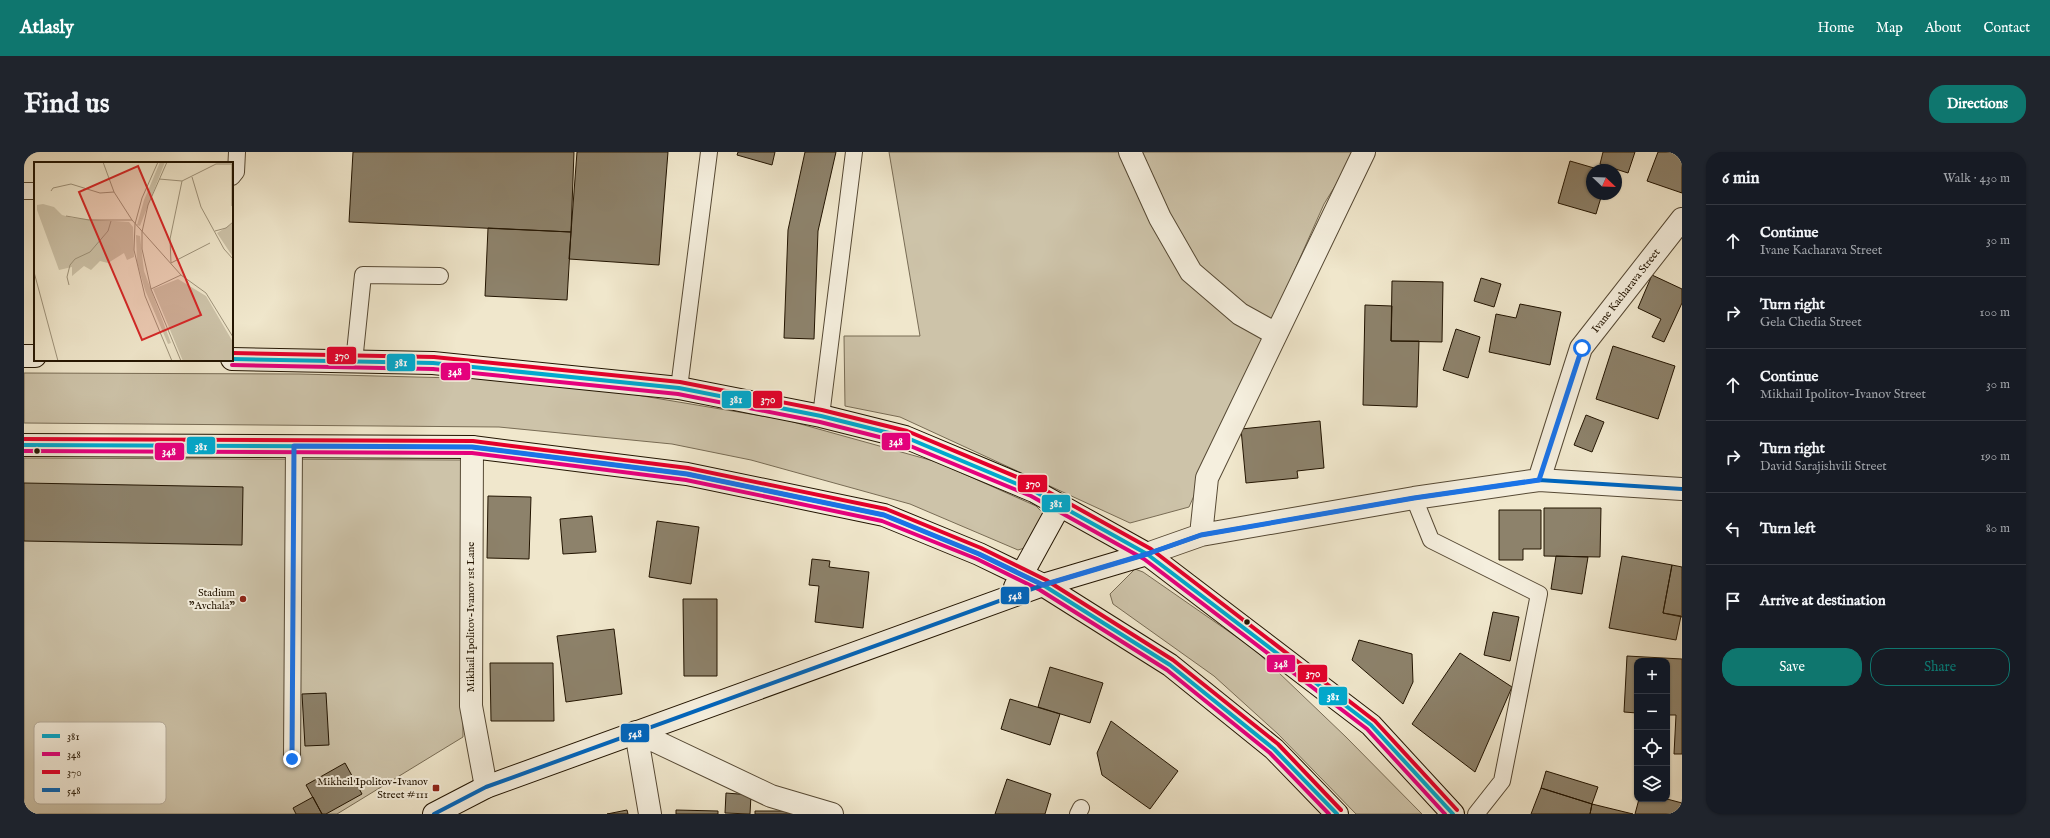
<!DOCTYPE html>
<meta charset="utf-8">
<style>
body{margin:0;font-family:"IM FELL English",serif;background:#20242c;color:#f1f3f6}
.controls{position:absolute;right:12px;bottom:12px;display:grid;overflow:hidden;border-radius:8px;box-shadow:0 1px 3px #0004}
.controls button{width:36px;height:36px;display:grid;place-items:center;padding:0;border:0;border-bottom:1px solid #363941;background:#171b24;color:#f1f3f6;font:20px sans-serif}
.compass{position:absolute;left:1562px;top:12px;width:36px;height:36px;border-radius:50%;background:#171b24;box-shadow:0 1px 3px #0004;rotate:113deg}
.stop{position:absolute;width:12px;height:12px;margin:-9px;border:3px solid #1a73e8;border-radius:50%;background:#fff}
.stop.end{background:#1a73e8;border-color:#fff;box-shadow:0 1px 4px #0008}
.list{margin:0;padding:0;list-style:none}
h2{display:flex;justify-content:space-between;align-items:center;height:52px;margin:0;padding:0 16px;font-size:17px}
h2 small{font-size:13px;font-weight:400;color:#9ea1a6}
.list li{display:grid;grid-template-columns:26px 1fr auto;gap:12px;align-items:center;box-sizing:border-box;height:72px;padding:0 16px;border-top:1px solid #363941}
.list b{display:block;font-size:15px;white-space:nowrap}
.list p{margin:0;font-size:13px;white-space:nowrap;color:#9ea1a6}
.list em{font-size:13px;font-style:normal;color:#9ea1a6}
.actions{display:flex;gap:8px;padding:12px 16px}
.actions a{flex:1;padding:9px 0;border:1px solid #0f766e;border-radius:16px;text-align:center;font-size:14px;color:#0f766e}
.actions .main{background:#0f766e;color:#fff}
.icon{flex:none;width:22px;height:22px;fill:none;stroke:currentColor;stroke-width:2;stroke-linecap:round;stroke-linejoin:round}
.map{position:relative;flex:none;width:1658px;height:662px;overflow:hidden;border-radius:16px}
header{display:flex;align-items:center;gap:24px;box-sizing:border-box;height:56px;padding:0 20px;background:#0f766e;color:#fff}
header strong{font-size:19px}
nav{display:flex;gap:22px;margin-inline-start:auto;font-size:14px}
.intro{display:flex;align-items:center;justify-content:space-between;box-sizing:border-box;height:96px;padding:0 24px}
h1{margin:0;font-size:28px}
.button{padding:10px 18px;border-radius:16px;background:#0f766e;color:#fff;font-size:14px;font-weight:700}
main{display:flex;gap:24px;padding:0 24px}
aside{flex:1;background:#171b24;border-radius:16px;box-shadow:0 1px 3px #0004}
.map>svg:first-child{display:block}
</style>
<header>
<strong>Atlasly</strong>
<nav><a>Home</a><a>Map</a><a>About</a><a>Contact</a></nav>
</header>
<div class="intro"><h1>Find us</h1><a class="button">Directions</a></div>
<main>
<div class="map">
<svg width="1658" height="662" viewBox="0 0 1658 662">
<rect width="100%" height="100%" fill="#f0e7cc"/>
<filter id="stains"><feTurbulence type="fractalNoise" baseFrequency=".005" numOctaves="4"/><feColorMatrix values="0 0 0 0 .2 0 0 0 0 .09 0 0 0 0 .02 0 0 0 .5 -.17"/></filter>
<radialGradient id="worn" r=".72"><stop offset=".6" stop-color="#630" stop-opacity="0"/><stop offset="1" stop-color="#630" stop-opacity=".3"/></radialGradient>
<!-- green -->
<path fill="#cdc3a9" stroke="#786c55" d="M865,0H1332L1300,52L1165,355L1106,371L876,265L821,254L820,184H896Z
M0,221L275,222L470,227L589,239L762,268L913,310L1012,354L1021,363L1004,395L994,398L886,352L727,308L648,292L475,275L0,271Z
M0,306L437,308L439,585L313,662H0Z
M1111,417L1119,420L1230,497L1322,585L1398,662H1332L1254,582L1190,524L1089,452L1086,442Z"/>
<!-- building -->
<path fill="#8d826b" stroke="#221401" d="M329,0H550L547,80L325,70Z
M553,0H644L635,113L545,107Z
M714,0H751L748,13L713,3Z
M781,0H812L794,79L790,187L760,186L764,78Z
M1579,0H1611L1604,21L1576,12Z
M1634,0H1658V41L1623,29Z
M1546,9L1577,18H1568V42H1578L1572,62L1534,51Z
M464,76L547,80L543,148L461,144Z
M1628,123L1658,137V151L1640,190L1628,185L1637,167L1614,156Z
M1457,126L1477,132L1470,155L1450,149Z
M1368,129L1419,130L1418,190L1367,189Z
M1496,152L1537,160L1526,213L1465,200L1472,162L1492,166Z
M1341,153L1368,154L1367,189H1395L1393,255L1339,253Z
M1432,177L1456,185L1444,226L1419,218Z
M1589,194L1651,214L1634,267L1572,247Z
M1562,263L1580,270L1568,300L1550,293Z
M1296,269L1300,316L1273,319L1274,326L1222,331L1217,277Z
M0,331L219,335L218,393L0,389Z
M464,344L507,345L505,407L463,406Z
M1520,356H1577L1576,405L1520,404Z
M1475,358H1517V397H1499V408H1475Z
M568,364L572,400L539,402L536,367Z
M633,369L675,375L667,432L625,425Z
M1532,404L1564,405L1558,442L1527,437Z
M1598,404L1648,413L1639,461L1657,464L1652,488L1585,476Z
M788,407L806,409L805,415L845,420L839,476L791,470L795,434L785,433Z
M1648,413L1658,415V465L1639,461Z
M659,447H693V524H660Z
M1469,460L1495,465L1486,509L1460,503Z
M590,477L598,542L542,550L533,484Z
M1335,488L1388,502L1389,530L1379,552L1328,508Z
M1436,501L1488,535L1451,620L1388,572Z
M1603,504L1658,507V602H1650L1652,563H1643V509H1613V561L1600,560Z
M466,511H529L530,569H467Z
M1026,515L1079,531L1066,571L1014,555Z
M302,541L305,593L281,594L278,542Z
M986,547L1036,562L1026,593L977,577Z
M1087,569L1154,619L1126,657L1078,623L1073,601Z
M321,611L338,642L302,662H298L282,633Z
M1522,619L1574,635L1568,652L1517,636Z
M983,627L1027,642L1021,662H971Z
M1517,636L1568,652L1566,662H1507Z
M702,641L727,643L726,662L701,661Z
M289,645L298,662H272L269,656Z
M1615,647H1643L1658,651V662H1611Z
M1568,652L1609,662H1566Z
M603,658L604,662H583Z
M652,658L694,659V662H652Z
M731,659H773V662H731Z"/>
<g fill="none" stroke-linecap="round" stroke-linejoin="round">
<!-- lane casing -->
<g stroke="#564934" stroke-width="18">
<path id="lane" d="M208,25L212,20L213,0
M0,39H11
M330,210L339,123L416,124
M655,236L685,0
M797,264L830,0
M1390,346L1407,388L1515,442L1478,629L1452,662
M268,607L270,294
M1054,662L1057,656"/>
</g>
<!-- street casing -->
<g stroke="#564934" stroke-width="24">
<path id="street" d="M1106,0L1136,66L1167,120L1216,162L1252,182
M448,295L447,554L462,635
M1515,328L1557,196L1658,67
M1177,383L1183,326L1340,0
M1123,402L1177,383L1390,346L1515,328L1658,337
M612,580L747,644L808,662
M612,580L626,662"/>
</g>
<!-- secondary casing -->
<g stroke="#221401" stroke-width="24">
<path id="secondary" d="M0,204H11
M208,207L409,211L655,236L797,264L881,285L1010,339L1123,402L1347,573L1429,662
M0,293L448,295L663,322L860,363L955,402L1019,433L1146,513L1250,597L1313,662
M991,435L1036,353
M410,662L462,635L1019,433L1123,402"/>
</g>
<!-- lane -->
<use href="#lane" stroke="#f5efde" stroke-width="16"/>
<!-- street -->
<use href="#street" stroke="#f5efde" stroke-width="22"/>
<!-- secondary -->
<use href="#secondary" stroke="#f5efde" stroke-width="22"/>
<!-- bus-1 casing -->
<g stroke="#f5efde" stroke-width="7">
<path id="bus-1" d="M208,207L409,211L655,236L797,264L881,285L1010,339L1123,402L1347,573L1429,662
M0,293L448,295L663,322L860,363L955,402L1019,433L1146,513L1250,597L1313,662"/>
</g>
<!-- bus-2 casing -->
<g stroke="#f5efde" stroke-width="7">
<path id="bus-2" d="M208,213L409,217L654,242L796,270L879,291L1007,344L1120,407L1343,577L1421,662
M0,299L448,301L662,328L858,369L953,407L1016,438L1143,518L1246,601L1305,662"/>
</g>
<!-- bus-3 casing -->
<g stroke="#f5efde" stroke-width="7">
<path id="bus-3" d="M208,201L410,205L656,230L798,258L883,279L1012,333L1127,397L1351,569L1433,658
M0,287L449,289L664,316L862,357L957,396L1022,428L1149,508L1254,592L1317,658"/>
</g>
<!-- bus-4 casing -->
<g stroke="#f5efde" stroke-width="7">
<path id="bus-4" d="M410,662L462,635L1019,433L1123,402L1177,383L1390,346L1515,328L1658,337"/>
</g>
<!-- bus-1 -->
<use href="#bus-1" stroke="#00a9ce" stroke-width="4"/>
<!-- bus-2 -->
<use href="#bus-2" stroke="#e5007d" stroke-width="4"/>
<!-- bus-3 -->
<use href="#bus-3" stroke="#e4002b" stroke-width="4"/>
<!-- bus-4 -->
<use href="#bus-4" stroke="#0065bd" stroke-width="4"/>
</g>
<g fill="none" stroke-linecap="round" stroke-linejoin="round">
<!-- route -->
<path stroke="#1a73e8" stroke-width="5" d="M268,607L270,294L448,295L663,322L860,363L955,402L1019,433L1123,402L1177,383L1390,346L1515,328L1558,196"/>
</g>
<!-- markers -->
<g fill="#221401" stroke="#f5efde" stroke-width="1.5">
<circle cx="13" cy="299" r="3.5"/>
<circle cx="1223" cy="470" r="3.5"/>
</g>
<g fill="#8f2418" stroke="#f5efde" stroke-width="1.5">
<circle cx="219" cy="447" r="4"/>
<rect x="408" y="632" width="8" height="8" rx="2"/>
</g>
<g text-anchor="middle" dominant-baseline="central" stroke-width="4" stroke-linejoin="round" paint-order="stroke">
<!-- street labels -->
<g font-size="11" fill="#221401" stroke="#f5efde">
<text transform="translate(1602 139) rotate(-52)">Ivane Kacharava Street</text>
<text transform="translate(447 465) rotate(-90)">Mikhail Ipolitov-Ivanov 1st Lane</text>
</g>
<!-- poi labels -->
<g font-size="11" fill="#221401" stroke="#f5efde" text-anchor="end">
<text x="211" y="441">Stadium<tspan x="211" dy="13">"Avchala"</tspan></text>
<text x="404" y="630">Mikheil Ipolitov-Ivanov<tspan x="404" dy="13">Street #111</tspan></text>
</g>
</g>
<!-- overview -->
<g transform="translate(10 10)">
<rect width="199" height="199" fill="#f0e7cc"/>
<path d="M126,0H131L106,64L103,63L110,38ZM9,42L20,45L28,53L39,56L95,60L99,65L100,95L93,98L90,91L74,101L66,99L57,108L50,104L38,114V105L25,108L3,48V43ZM199,61L198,78L199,95L183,71ZM102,73L106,74L110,109L137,181L134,182L111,128L103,100ZM144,117L172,134L199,180V199H149L119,127Z" fill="#cdc3a9"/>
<path fill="none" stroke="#9e937b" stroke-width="1" d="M69,0L80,30L98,58L147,113L172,131L199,175M124,0L108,36L101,62L100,88L111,134L138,199M133,0L114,43L108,70V87L117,127L147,199M198,2V44M158,15L167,45L190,87L199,97M125,17L148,19L182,2H199M17,29L19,26L37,22L66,31L80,30M32,54L55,58H98M181,69L192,66L199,60M137,101L136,77L148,19M137,101L176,81M0,110L24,199M35,123L33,115L36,103L41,97L56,90L74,69L77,59M117,127L147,113"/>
<path fill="#d62828" fill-opacity="0.15" stroke="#d62828" stroke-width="2" d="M104,4L167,153L108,178L45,30Z"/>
<rect width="199" height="199" fill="none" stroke="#221401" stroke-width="2"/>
</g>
<!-- legend -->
<rect x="10" y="570" width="132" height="82" rx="6" fill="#f5efde" stroke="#b6ad9c" stroke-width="1"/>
<rect x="18" y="582" width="18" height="4" fill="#00a9ce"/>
<rect x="18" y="600" width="18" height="4" fill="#e5007d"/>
<rect x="18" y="618" width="18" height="4" fill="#e4002b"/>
<rect x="18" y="636" width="18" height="4" fill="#0065bd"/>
<g font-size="11" fill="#221401">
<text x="43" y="588">381</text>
<text x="43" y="606">348</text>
<text x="43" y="624">370</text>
<text x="43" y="642">548</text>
</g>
<g stroke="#f5efde" stroke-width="1.5">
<rect x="302" y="194" width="31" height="19" rx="4" fill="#e4002b"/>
<rect x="362" y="201" width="30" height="19" rx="4" fill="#00a9ce"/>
<rect x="416" y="210" width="31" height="19" rx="4" fill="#e5007d"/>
<rect x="728" y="238" width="31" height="19" rx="4" fill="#e4002b"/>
<rect x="697" y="238" width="31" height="19" rx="4" fill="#00a9ce"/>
<rect x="857" y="280" width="30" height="19" rx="4" fill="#e5007d"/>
<rect x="162" y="284" width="30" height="19" rx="4" fill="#00a9ce"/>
<rect x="130" y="290" width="31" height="19" rx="4" fill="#e5007d"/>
<rect x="993" y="322" width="31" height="19" rx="4" fill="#e4002b"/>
<rect x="1017" y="342" width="30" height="19" rx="4" fill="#00a9ce"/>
<rect x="976" y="434" width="30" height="19" rx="4" fill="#0065bd"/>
<rect x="1242" y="502" width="30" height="19" rx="4" fill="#e5007d"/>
<rect x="1273" y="512" width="31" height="19" rx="4" fill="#e4002b"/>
<rect x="1294" y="534" width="30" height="20" rx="4" fill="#00a9ce"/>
<rect x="596" y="571" width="30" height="20" rx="4" fill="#0065bd"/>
</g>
<g font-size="11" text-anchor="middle" font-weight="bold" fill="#fff">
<text x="318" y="207">370</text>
<text x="377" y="214">381</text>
<text x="431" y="223">348</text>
<text x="744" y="251">370</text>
<text x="712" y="251">381</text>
<text x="872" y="293">348</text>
<text x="177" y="298">381</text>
<text x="145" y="303">348</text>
<text x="1009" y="335">370</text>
<text x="1032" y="355">381</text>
<text x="991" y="447">548</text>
<text x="1257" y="515">348</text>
<text x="1289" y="525">370</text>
<text x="1309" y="548">381</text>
<text x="611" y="585">548</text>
</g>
<rect width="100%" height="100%" filter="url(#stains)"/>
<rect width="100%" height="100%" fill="url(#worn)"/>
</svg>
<div class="controls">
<button>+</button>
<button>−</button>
<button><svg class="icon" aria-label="locate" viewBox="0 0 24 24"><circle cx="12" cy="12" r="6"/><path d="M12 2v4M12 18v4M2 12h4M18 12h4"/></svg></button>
<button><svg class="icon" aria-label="layers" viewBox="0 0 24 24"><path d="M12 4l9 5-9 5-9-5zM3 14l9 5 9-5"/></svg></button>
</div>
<svg class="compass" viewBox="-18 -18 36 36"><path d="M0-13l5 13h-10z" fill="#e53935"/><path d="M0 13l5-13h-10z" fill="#9ea1a6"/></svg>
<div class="stop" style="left:1558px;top:196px"></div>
<div class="stop end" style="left:268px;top:607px"></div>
</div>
<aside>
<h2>6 min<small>Walk · 430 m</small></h2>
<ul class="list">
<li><svg class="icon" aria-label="ahead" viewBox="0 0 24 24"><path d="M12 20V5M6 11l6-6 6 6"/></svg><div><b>Continue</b><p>Ivane Kacharava Street</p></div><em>30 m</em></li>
<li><svg class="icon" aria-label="right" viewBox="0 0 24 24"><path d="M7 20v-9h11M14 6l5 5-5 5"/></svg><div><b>Turn right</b><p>Gela Chedia Street</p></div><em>100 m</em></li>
<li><svg class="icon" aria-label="ahead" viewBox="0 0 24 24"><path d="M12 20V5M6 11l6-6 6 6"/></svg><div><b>Continue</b><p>Mikhail Ipolitov-Ivanov Street</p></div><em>30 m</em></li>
<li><svg class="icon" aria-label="right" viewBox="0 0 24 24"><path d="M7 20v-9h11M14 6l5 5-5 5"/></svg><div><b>Turn right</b><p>David Sarajishvili Street</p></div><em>190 m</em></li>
<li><svg class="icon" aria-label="left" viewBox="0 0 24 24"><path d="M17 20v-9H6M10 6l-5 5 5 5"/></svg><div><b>Turn left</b></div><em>80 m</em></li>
<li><svg class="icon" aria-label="arrive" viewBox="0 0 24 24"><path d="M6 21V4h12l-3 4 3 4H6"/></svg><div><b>Arrive at destination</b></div></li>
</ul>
<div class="actions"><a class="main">Save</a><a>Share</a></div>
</aside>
</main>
